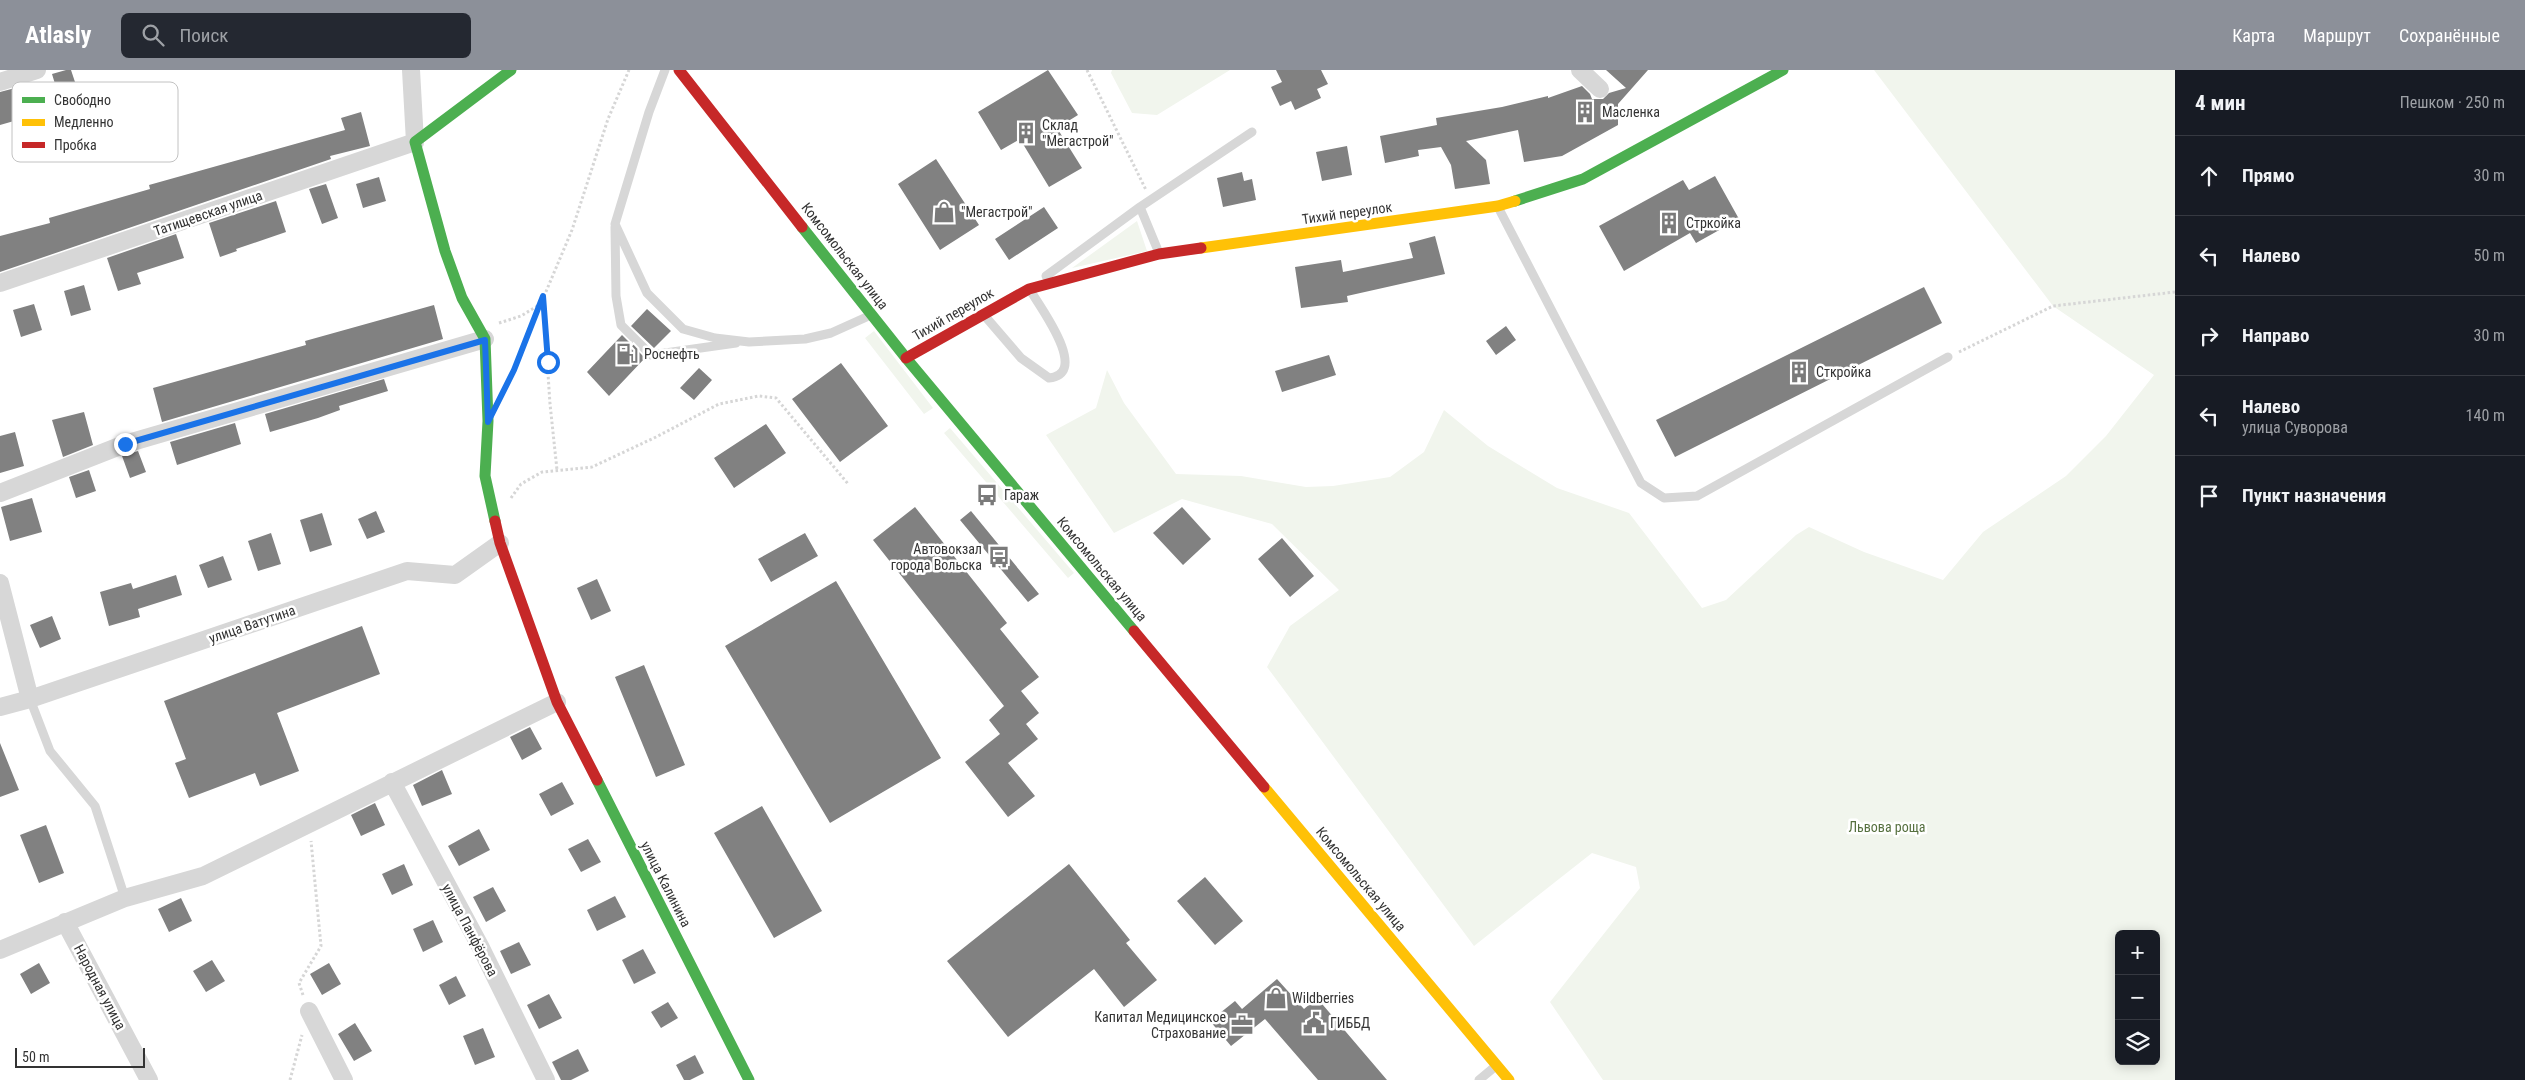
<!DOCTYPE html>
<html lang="ru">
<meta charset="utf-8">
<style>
body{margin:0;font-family:"Roboto Condensed",sans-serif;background:#242831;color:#f1f3f6}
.controls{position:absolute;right:15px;bottom:15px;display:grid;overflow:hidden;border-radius:8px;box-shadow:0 2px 12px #0003}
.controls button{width:45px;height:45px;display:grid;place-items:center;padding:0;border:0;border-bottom:1px solid #363941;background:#171b24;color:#f1f3f6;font:25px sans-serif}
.scale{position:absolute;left:15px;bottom:12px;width:130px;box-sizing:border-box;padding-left:5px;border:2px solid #333;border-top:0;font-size:14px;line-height:18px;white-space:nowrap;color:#333;-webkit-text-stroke:4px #fff;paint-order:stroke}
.stop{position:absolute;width:15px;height:15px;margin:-11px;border:4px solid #1a73e8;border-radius:50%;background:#fff}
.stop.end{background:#1a73e8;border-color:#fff;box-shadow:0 1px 5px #0008}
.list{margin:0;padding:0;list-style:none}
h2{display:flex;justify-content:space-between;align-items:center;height:65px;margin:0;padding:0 20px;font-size:21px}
h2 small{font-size:16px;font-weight:400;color:#9ea1a6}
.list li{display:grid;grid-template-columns:32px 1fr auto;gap:15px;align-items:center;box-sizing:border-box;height:80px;padding:0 20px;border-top:1px solid #363941}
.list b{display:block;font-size:19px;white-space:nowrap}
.list p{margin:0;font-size:16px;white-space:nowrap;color:#9ea1a6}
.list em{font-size:16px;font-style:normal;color:#9ea1a6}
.icon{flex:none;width:28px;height:28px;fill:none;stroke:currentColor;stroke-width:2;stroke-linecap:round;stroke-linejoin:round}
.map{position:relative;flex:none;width:2175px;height:1010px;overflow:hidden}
header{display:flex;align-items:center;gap:30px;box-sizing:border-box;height:70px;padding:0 25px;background:#8c9099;color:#fff}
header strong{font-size:24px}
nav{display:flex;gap:28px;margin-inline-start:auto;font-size:18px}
.search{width:350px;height:45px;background:#242831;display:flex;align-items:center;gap:12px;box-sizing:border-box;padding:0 18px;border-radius:8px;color:#9ea1a6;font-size:19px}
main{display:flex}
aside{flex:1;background:#171b24}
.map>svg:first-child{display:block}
</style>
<header>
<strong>Atlasly</strong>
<div class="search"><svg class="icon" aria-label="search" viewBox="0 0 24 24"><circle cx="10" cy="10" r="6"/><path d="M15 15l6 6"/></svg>Поиск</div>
<nav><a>Карта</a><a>Маршрут</a><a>Сохранённые</a></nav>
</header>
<main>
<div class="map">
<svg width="2175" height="1010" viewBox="0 0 2175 1010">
<rect width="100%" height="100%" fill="#fff"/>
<!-- green -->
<path fill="#f1f5ed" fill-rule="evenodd" d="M1112,0H1230L1157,45L1132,43L1111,3Z
M1874,0H2175V1010H1603L1550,932L1640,818L1636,797L1592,783L1474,876L1267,597L1290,556L1339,520L1272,454L1182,429L1114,463L1046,365L1096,338L1107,300L1124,333L1176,404L1241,406L1306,417L1333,416L1390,407L1424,382L1444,340L1488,376L1557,418L1629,443L1702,538L1726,530L1796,465L1809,457L1864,482L1943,510L1983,462L2066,406L2106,366L2154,305L2053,236ZM2119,864H2156V991H2119Z
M1137,151L1147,181L1072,198Z
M874,261L933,338L924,344L865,268Z
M950,358L1074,503L1068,508L944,363Z"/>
<!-- building -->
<path fill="#818181" d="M66,0H71L78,21L59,27L52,4Z
M1048,0L1078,45L1057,58L1082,98L1049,117L1020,69L1001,80L978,42Z
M1276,0H1321L1328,14L1317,19L1321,28L1295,40L1291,31L1280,36L1271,17L1282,12Z
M1606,0H1648L1618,34V55L1562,86L1524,92L1518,60L1466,71L1486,90L1490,114L1455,119L1451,95L1441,77L1418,80L1419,86L1385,93L1380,66L1437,55L1436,48L1502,37L1548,26V28L1582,16L1590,24L1592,29H1603L1609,23L1626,18Z
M19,17L28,47L0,55V22Z
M361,42L370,76L330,86L331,89L0,202V166L50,153L49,148L150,119L149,115L345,60L341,48Z
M1347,76L1352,105L1322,111L1316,82Z
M936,89L979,155L940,180L898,114Z
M1242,102L1244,111L1252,109L1256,130L1223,137L1217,108Z
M1715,106L1739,149L1696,173L1690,163L1624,201L1599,156L1683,110L1689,120Z
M379,107L386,131L363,138L356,114Z
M326,114L338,148L322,154L309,119Z
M276,131L286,162L236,179L237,181L220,187L209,153Z
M1044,137L1058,158L1009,190L995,169Z
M176,164L184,188L137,203L141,214L118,221L107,188Z
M1435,166L1445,204L1347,226L1348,232L1301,238L1295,197L1341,190L1343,202L1413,188L1409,173Z
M84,215L91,240L71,246L64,221Z
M1924,217L1942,253L1675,387L1656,350Z
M34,234L42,260L21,267L13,240Z
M434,235L443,269L162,352L153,318L306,275L305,271Z
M647,239L671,261L654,278L631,256Z
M1506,256L1516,270L1496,285L1486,271Z
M622,265L645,288L609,326L587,302Z
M1329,285L1336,305L1282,322L1275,301Z
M841,293L888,356L840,392L792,329Z
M699,298L712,310L694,330L680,318Z
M384,309L388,321L339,336L340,340L318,348L270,362L265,344Z
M84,342L93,375L63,387L52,350Z
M235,353L241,374L177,395L170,372Z
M766,354L786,383L734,418L714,388Z
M15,362L24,396L0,403V366Z
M138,381L146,402L130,408L122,386Z
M89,400L96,421L76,428L69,407Z
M32,428L42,462L10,471L1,437Z
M915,437L1007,553L1000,559L1039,607L1021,621L1039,643L1026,654L1038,669L1008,693L1035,726L1008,747L965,692L1000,664L989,650L1004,636L873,470Z
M1182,437L1211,469L1183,495L1153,463Z
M376,441L385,462L367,469L358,449Z
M971,441L1039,524L1028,532L960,450Z
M322,443L332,475L310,482L300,450Z
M271,463L281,494L258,501L248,471Z
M805,463L818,486L771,512L758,489Z
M1282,468L1314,506L1290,527L1258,489Z
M223,486L232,510L208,518L199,495Z
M176,505L182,525L138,539L140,547L109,556L100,522L131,513L133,519Z
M597,509L611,541L591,550L577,518Z
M836,511L941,688L830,753L725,576Z
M52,546L61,569L40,578L30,555Z
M362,556L380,604L277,643L299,701L260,716L255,703L189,728L175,693L186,689L164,631Z
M644,595L685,695L656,707L615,607Z
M530,657L542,679L522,690L510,667Z
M0,673L19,720L0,727Z
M442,700L452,724L422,736L413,715Z
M562,712L574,734L551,746L539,724Z
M375,733L385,755L361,766L351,745Z
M762,736L822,841L774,868L714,763Z
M46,755L64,803L39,813L20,765Z
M479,759L490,780L459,796L448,776Z
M588,769L601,792L581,802L568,779Z
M404,794L413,815L392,825L382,804Z
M1069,794L1130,870L1126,873L1157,910L1124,937L1094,899L1008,967L947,891Z
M1205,807L1243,851L1215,875L1177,831Z
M493,817L506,841L486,852L473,827Z
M615,826L626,847L597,861L587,840Z
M181,828L192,851L169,862L158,839Z
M433,850L443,872L423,882L413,859Z
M519,872L531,895L511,904L500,881Z
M643,879L656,903L634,914L622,890Z
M212,890L225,911L206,922L193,901Z
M39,893L50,913L31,924L20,904Z
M329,893L341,914L322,925L310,904Z
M456,906L466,926L449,935L439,915Z
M1277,909L1304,939L1317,928L1387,1010H1318L1265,949L1231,976L1210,951L1235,931L1242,939Z
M549,924L562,948L539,959L527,935Z
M668,932L678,948L661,958L651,942Z
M355,953L372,981L354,991L338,964Z
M483,958L495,987L475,995L463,966Z
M578,979L589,1001L571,1010H561L552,992Z
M695,985L704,1003L690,1010H684L676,995Z"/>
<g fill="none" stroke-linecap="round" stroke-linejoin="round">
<!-- path -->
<path stroke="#d6d6d6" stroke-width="3" stroke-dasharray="2.5 2.5" stroke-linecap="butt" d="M1087,0L1146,120
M543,227L550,334L557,400
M499,253L521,246L539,235
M1959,282L2053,236L2175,222
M507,314L572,160L608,49L629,0
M511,428L521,414L542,402L592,397L656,367L719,334L759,326L776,328L849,415
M303,925L299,913L321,876L311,771
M290,1010L302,965"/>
<!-- lane -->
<path stroke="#d7d7d7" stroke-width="9" d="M665,0L649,42L615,154L647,223L683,259L715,268L749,272L805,269L831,263L871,245
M1140,137L1159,183
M1498,137L1641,413L1664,428L1697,426L1948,287
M615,157L616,226L621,255L651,285L736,273
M1046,206L1140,137L1252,62
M984,245L1021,288L1049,308C1090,304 1041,238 1030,220
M30,629L50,681L95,736L125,828
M1479,1010L1497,995"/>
<!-- street -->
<path stroke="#d7d7d7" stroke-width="18" d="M1580,0L1600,19
M0,12L37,0
M0,213L415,72L411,0
M0,423L125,374L485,269
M0,513L30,629
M0,637L30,629L407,501L455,505L500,473
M392,712L480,876L546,1010
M65,852L149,1010
M0,880L125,828L203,806L557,632
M309,941L344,1010"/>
<!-- fast -->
<path stroke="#4caf50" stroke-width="11" d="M1515,131L1583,109L1783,0
M802,157L906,288L1134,561
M495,451L485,406L488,351L485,269L462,228L445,181L415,72L511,0
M597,710L749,1010"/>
<!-- slow -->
<path stroke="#ffc107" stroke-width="11" d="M1201,178L1498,136L1515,131
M1264,717L1509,1010"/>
<!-- jam -->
<path stroke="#c62828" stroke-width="11" d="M679,0L802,157
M906,288L1029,219L1159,184L1201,178
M495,451L500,473L557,632L597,710
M1134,561L1264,717"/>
</g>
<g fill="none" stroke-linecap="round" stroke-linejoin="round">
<!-- route -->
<path stroke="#1a73e8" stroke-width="6" d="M125,374L485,270L488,352L514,300L543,226L548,292"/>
</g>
<!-- icons -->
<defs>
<g id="building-bare" transform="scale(1.725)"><path d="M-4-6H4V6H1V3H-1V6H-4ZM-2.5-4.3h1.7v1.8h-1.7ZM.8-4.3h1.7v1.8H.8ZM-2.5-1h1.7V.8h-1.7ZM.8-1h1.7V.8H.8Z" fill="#7a7a7a" stroke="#fff" stroke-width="2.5" paint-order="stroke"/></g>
<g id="shop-bare" transform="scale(1.725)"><path d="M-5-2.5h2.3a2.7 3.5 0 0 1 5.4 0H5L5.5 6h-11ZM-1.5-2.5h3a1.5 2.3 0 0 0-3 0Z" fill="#7a7a7a" stroke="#fff" stroke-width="2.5" paint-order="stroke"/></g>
<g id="fuel-bare" transform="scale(1.725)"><path d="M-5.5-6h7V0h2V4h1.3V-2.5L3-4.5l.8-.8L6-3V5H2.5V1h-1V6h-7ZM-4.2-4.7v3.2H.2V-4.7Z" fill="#7a7a7a" stroke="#fff" stroke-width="2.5" paint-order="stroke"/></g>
<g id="bus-bare" transform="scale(1.725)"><path d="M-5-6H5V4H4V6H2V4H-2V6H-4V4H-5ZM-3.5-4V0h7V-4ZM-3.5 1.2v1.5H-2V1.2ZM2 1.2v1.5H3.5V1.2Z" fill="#7a7a7a" stroke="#fff" stroke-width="2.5" paint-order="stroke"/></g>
<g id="civic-bare" transform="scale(1.725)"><path d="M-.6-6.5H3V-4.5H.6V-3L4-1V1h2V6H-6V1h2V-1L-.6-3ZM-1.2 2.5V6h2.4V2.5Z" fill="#7a7a7a" stroke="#fff" stroke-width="2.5" paint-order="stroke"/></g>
<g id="office-bare" transform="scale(1.725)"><path d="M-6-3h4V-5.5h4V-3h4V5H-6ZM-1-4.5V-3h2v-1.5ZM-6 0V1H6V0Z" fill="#7a7a7a" stroke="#fff" stroke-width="2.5" paint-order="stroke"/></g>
</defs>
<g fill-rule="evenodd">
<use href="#building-bare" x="1585" y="42"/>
<use href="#building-bare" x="1026" y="63"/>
<use href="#shop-bare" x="944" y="142"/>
<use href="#building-bare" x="1669" y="153"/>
<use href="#fuel-bare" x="627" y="284"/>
<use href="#building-bare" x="1799" y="302"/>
<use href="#bus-bare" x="987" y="425"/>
<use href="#bus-bare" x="999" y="487"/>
<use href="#shop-bare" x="1276" y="928"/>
<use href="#civic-bare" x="1314" y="953"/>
<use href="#office-bare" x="1242" y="955"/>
</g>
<g text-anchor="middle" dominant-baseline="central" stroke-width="5" stroke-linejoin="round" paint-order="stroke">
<!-- poi labels -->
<g font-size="14" fill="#333" stroke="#fff" text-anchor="start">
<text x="1602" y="42">Масленка</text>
<text x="1042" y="55">Склад<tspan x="1042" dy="16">"Мегастрой"</tspan></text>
<text x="961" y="142">"Мегастрой"</text>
<text x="1686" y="153">Стркойка</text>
<text x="644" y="284">Роснефть</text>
<text x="1816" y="302">Сткройка</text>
<text x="1004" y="425">Гараж</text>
<text x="982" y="479" text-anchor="end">Автовокзал<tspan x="982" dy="16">города Вольска</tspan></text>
<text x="1292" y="928">Wildberries</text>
<text x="1226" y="947" text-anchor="end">Капитал Медицинское<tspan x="1226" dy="16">Страхование</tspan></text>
<text x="1330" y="953">ГИББД</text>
</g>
<!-- street labels -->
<g font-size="14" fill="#333" stroke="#fff">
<text transform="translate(208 143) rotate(-19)">Татищевская улица</text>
<text transform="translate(1347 143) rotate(-8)">Тихий переулок</text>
<text transform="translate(845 186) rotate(52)">Комсомольская улица</text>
<text transform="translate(953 244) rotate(-30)">Тихий переулок</text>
<text transform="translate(1102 499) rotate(50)">Комсомольская улица</text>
<text transform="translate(252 554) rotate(-19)">улица Ватутина</text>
<text transform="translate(1361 809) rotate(50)">Комсомольская улица</text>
<text transform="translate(666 814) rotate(63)">улица Калинина</text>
<text transform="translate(470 860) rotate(62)">улица Панфёрова</text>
<text transform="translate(100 917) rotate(62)">Народная улица</text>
</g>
<!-- park labels -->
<g font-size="14" fill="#56703f" stroke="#fff">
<text x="1887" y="757">Львова роща</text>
</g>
</g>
<!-- legend -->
<rect x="12" y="12" width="166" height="80" rx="8" fill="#fff" stroke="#c2c2c2" stroke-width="1"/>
<rect x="22" y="27" width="23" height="6" fill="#4caf50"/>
<rect x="22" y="49" width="23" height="7" fill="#ffc107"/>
<rect x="22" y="72" width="23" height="6" fill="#c62828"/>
<g font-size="14" fill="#333">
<text x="54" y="35">Свободно</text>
<text x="54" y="57">Медленно</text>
<text x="54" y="80">Пробка</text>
</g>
</svg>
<div class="controls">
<button>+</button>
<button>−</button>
<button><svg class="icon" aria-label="layers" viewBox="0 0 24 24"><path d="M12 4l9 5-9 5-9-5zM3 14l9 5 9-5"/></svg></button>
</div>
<div class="scale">50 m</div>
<div class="stop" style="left:548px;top:292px"></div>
<div class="stop end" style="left:125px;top:374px"></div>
</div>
<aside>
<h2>4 мин<small>Пешком · 250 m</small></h2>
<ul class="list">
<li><svg class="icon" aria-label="ahead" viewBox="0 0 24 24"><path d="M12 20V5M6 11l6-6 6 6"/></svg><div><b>Прямо</b></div><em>30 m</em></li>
<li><svg class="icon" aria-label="left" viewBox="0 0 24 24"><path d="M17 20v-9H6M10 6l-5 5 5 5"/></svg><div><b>Налево</b></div><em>50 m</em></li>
<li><svg class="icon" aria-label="right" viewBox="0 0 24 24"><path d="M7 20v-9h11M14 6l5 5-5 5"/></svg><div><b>Направо</b></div><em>30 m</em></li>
<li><svg class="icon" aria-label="left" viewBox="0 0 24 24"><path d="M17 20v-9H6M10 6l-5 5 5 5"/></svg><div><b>Налево</b><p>улица Суворова</p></div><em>140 m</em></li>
<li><svg class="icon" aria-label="arrive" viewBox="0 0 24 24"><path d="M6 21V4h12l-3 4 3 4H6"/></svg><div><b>Пункт назначения</b></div></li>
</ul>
</aside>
</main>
